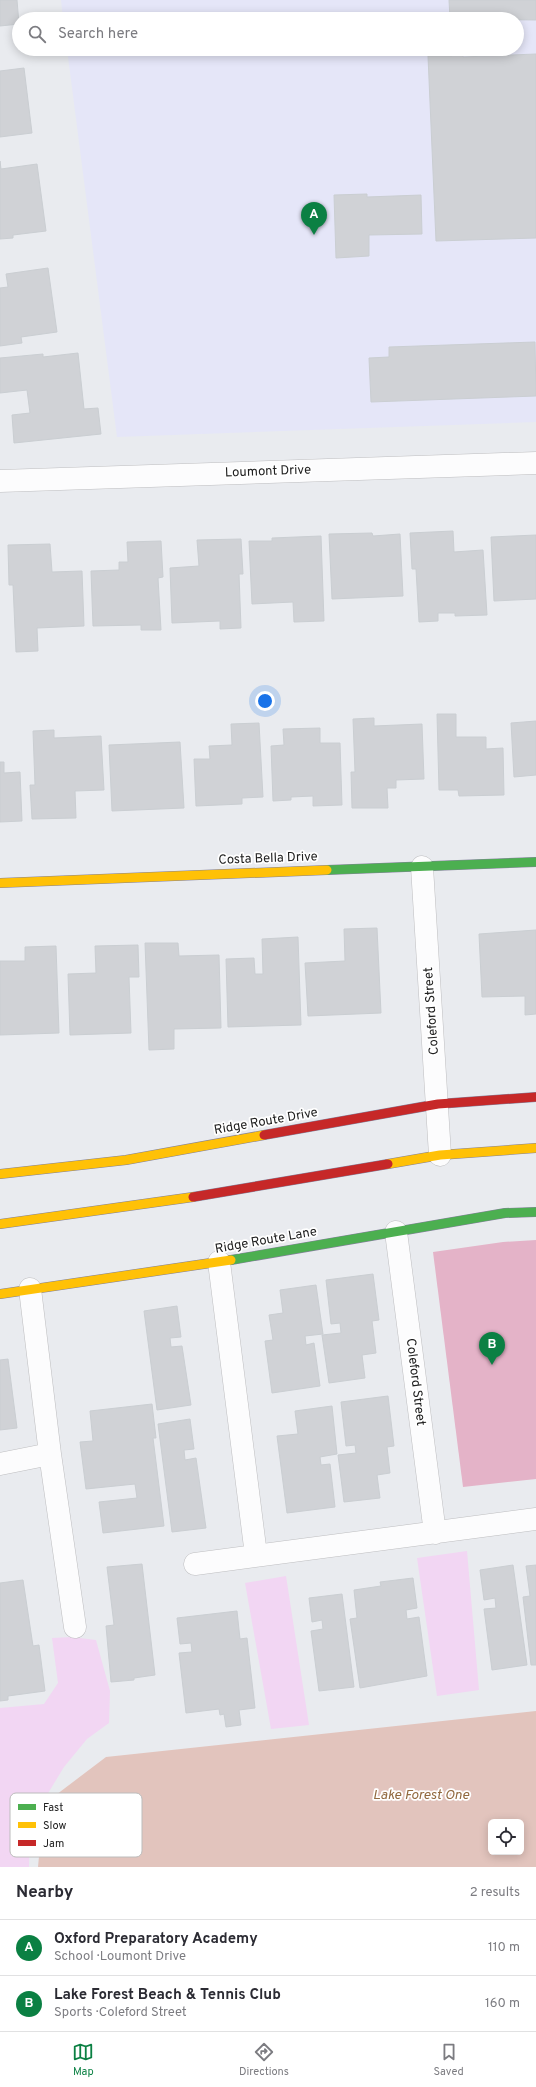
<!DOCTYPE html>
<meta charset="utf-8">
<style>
body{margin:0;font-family:Overpass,sans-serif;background:#f7f7f7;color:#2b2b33}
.controls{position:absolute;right:12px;bottom:12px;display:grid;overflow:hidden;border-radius:6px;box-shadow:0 2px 10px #0003}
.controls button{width:36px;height:36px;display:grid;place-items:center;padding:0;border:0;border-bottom:1px solid #e1e1e2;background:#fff;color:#2b2b33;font:20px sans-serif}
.you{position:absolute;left:265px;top:701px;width:14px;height:14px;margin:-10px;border:3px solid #fff;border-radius:50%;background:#1a73e8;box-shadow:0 0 0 6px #1a73e833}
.badge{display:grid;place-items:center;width:26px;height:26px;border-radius:50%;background:#0b8043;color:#fff;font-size:13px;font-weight:700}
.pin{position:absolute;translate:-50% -33px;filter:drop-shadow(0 1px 2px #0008)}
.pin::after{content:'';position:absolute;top:21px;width:14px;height:12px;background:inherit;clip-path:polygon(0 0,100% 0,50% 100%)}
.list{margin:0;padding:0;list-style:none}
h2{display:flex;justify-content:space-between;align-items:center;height:52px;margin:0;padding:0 16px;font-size:17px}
h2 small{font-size:13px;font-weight:400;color:#7c7c81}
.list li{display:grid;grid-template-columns:26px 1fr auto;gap:12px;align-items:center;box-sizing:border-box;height:56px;padding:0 16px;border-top:1px solid #e1e1e2}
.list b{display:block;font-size:15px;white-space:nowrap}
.list p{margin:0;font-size:13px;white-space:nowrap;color:#7c7c81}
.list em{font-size:13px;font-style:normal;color:#7c7c81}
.icon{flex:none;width:22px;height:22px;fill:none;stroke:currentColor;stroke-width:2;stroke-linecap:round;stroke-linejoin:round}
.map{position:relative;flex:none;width:536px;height:1867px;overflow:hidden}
.search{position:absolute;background:#fff;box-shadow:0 2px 10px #0003;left:12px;right:12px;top:12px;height:44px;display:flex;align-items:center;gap:10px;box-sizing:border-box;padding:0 14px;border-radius:22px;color:#7c7c81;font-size:15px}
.sheet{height:164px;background:#fff}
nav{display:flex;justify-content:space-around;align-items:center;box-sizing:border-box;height:56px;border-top:1px solid #e1e1e2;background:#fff;font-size:11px;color:#7c7c81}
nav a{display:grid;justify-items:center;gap:2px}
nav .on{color:#0b8043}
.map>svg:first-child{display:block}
</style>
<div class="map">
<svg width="536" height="1867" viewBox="0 0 536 1867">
<rect width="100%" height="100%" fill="#e9ebef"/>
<!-- education -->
<path fill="#e5e6f8" d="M61,0H536V422L117,437L67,49H517V19H63Z"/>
<!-- park -->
<path fill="#f2d6f3" d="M467,1551L479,1690L437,1696L417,1558Z
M286,1576L309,1725L271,1729L245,1583Z
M72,1637L96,1640L110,1691L109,1723L87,1739L64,1767L30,1823L29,1867H0V1708L44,1704L58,1683L52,1638Z"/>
<!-- pitch -->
<path fill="#e4b3c8" d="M536,1240V1479L463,1487L433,1252L503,1242Z"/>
<!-- water -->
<path fill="#e2c4bd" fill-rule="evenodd" d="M536,1711V1867H38L44,1804L106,1757ZM491,1822H521V1852H491Z"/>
<!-- building -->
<path fill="#d0d2d6" stroke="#caced2" d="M0,0H17L19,24L0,26Z
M449,0H536V20L450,19Z
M451,49H463V57L536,54V238L436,241L428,56H452Z
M24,68L32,133L0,137V71Z
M0,161L1,169L37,164L46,231L13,235V238L0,239Z
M367,194V197L421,195L422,234L369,235V256L336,258L334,195Z
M48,268L57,332L21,337L22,343L0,346V288L8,287L6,274Z
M535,342L536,396L371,402L369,358L389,357V347Z
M78,353L84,409L98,408L101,434L14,443L12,415L30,413L27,390L0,393V358L43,354V357Z
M453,531L454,552L483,550L487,615L455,616V613H438V621L419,622L416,569H412L410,533Z
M372,533L373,536L400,534L403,596L332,599L329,534Z
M536,535V599L494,601L491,537Z
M321,536L324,621L294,622L293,602L252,604L249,541H272V538Z
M241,539L243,574H239L241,628L220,629V621L172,623L170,568L199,566L197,540Z
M161,541L163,577L158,578L161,630H141V625L93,626L91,571L119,570V562H128L127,542Z
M50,544L52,572L82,571L84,626L37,628L38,651L16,652L13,585H9L8,545Z
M437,714H456V737H486V749L503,748L504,795L459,796L458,790H439Z
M374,718V726L422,724L424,779L396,780V788H387L388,808H352L351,772H355L353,719Z
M536,721V775L514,777L511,723Z
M259,723L263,797L242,798V804L196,806L194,759H210L209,746L232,745L231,724Z
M320,728V743H340L342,805L313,806V796L291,797V800L273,801L271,746L284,745L283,729Z
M54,730V738L101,736L104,790L75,791L76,818L32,819L30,785H35L33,731Z
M180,742L184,808L112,811L109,745Z
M0,762H4V773L20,772L22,821L0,822Z
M377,928L381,1013L308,1016L305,963L345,961L344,929Z
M536,930V1014L525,1015V996L482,997L479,934Z
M298,937L301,1025L228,1027L226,959L254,958L255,974H263L262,939Z
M145,943H178L179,956L219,955L221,1028L174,1029V1049L149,1050Z
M138,945L139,977H129L131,1033L70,1035L68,974L96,973L95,946Z
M56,946L59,1033L0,1035V961H25V947Z
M373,1274L379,1320L372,1321L376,1353L362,1355L365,1378L329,1383L322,1335L341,1333L340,1323L331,1324L326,1280Z
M316,1285L323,1334L305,1336L306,1345L314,1343L320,1386L272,1393L265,1341L273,1340L269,1315L283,1313L280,1290Z
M177,1306L181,1337L170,1338L171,1347L182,1346L191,1405L157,1410L144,1311Z
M8,1359L17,1428L0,1430V1360Z
M388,1396L394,1446L387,1447L390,1473L377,1475L380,1498L344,1502L338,1455L356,1453L355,1445L346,1446L341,1402Z
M152,1404L156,1438H153L164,1526L103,1533L99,1502L137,1498L135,1484L86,1489L80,1442L93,1441L90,1411Z
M332,1406L337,1454L320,1457L321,1465L330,1464L335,1507L287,1513L277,1436L298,1434L295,1411Z
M190,1419L194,1449L184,1450L185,1460L196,1458L206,1528L172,1532L158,1424Z
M142,1564L155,1675L134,1678V1680L111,1682L106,1626L114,1625L107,1567Z
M513,1565L527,1665L492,1670L484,1609L496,1608L495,1598L484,1600L480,1570Z
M536,1565V1665H531L523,1597L530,1596L526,1566Z
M413,1578L417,1608L406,1610L407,1619L419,1617L427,1676L360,1688L350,1619L357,1618L354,1590L381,1586L380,1582Z
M23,1580L33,1646L39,1645L45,1691L8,1696V1700L0,1701V1583Z
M342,1594L354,1687L319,1691L311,1631L323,1629L322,1620L312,1622L309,1598Z
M237,1611L240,1639L247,1638L255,1708L239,1710L241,1725L226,1727L224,1714L220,1715L219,1709L186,1713L179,1653L192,1652L191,1643L180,1644L177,1618Z"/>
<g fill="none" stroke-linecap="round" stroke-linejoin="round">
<!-- street casing -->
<g stroke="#bebec0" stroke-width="23">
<path id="street" d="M0,481L536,463
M422,867L440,1155
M396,1232L435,1533
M219,1262L256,1555
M30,1289L50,1454L75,1627
M0,1464L50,1454
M195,1564L536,1519"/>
</g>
<!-- fast casing -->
<g stroke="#83819a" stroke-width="10">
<path id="fast" d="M327,870L536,862
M231,1260L505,1213L536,1212"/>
</g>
<!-- slow casing -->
<g stroke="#83819a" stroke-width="10">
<path id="slow" d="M0,883L327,870
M388,1164L440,1155L536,1148
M0,1174L126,1160L264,1135
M0,1224L193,1197
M0,1294L231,1260"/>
</g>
<!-- jam casing -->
<g stroke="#83819a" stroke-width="10">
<path id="jam" d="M264,1135L438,1104L536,1097
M193,1197L388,1164"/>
</g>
<!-- street -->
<use href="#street" stroke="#fcfcfd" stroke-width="22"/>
<!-- fast -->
<use href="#fast" stroke="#4caf50" stroke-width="9"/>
<!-- slow -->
<use href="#slow" stroke="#ffc107" stroke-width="9"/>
<!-- jam -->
<use href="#jam" stroke="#c62828" stroke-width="9"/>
</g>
<g text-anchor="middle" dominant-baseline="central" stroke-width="3.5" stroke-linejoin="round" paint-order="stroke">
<!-- street labels -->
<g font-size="13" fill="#202020" stroke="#fff">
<text transform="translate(268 472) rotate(-2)">Loumont Drive</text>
<text transform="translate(268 859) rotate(-2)">Costa Bella Drive</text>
<text transform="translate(432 1011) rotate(-94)">Coleford Street</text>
<text transform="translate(266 1122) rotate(-10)">Ridge Route Drive</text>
<text transform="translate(266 1241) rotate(-10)">Ridge Route Lane</text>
<text transform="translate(415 1382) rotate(83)">Coleford Street</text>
</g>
<!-- water labels -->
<g font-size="14" font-style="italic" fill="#92693f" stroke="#fff">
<text x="421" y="1795">Lake Forest One</text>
</g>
</g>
<!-- legend -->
<rect x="10" y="1793" width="132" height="64" rx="6" fill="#fff" stroke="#bcbcbc" stroke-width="1"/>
<rect x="18" y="1804" width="18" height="6" fill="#4caf50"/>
<rect x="18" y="1822" width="18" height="6" fill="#ffc107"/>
<rect x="18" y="1840" width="18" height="6" fill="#c62828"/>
<g font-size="11" fill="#202020">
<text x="43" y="1811">Fast</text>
<text x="43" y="1829">Slow</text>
<text x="43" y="1847">Jam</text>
</g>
</svg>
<div class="controls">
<button><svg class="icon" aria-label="locate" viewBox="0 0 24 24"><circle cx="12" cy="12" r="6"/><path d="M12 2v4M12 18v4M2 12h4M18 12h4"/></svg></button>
</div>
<div class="you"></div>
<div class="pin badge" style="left:314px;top:235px">A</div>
<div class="pin badge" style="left:492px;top:1365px">B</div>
<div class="search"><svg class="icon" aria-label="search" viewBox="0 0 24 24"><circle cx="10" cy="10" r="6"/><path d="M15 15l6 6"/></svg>Search here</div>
</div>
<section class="sheet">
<h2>Nearby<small>2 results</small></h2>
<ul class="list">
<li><span class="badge">A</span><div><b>Oxford Preparatory Academy</b><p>School · Loumont Drive</p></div><em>110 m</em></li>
<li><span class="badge">B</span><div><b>Lake Forest Beach &amp; Tennis Club</b><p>Sports · Coleford Street</p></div><em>160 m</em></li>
</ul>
</section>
<nav>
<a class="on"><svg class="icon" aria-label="map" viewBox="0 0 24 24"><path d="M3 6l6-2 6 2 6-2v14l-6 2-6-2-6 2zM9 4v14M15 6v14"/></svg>Map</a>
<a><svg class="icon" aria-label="directions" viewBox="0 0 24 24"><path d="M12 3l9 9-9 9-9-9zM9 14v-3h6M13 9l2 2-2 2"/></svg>Directions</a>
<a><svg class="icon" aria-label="saved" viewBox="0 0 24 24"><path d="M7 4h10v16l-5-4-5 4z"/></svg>Saved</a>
</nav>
